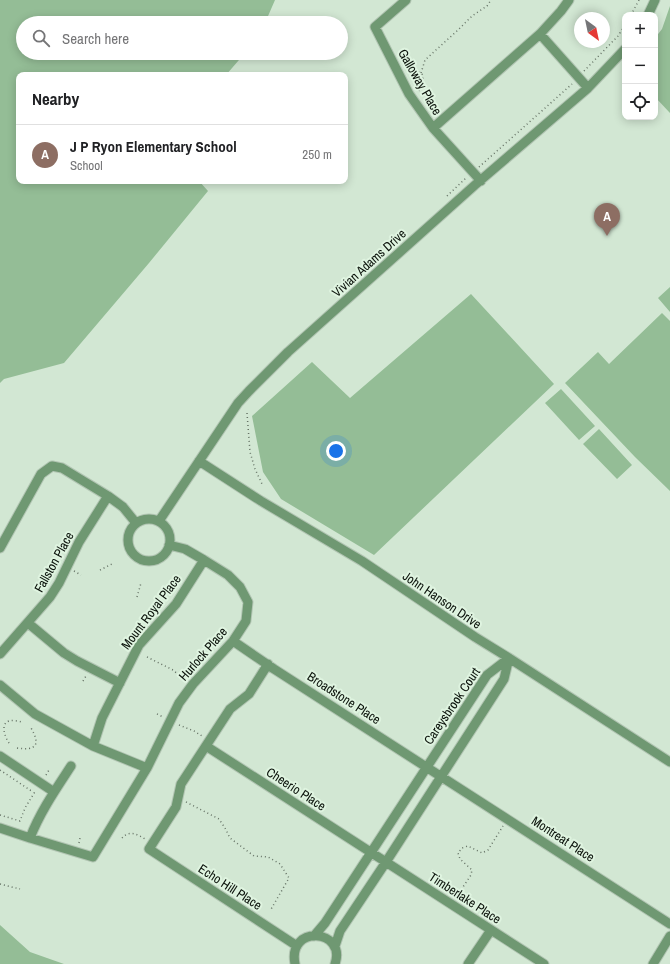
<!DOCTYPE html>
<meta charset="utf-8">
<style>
body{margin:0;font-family:"Archivo Narrow",sans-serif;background:#f6f6f6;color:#202124}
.controls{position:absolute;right:12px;top:12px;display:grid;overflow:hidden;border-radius:8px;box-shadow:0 2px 10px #0003}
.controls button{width:36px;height:36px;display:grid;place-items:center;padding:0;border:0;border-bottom:1px solid #e0e0e0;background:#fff;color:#202124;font:20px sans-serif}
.compass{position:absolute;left:574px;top:12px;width:36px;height:36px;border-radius:50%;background:#fff;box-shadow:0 2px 10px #0003;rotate:147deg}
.you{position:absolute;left:336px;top:451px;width:14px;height:14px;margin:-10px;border:3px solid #fff;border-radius:50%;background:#1a73e8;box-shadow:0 0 0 6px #1a73e833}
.badge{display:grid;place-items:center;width:26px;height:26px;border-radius:50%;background:#0c7629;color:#fff;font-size:13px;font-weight:700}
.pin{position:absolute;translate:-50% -33px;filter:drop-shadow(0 1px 2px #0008)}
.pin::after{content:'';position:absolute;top:21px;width:14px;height:12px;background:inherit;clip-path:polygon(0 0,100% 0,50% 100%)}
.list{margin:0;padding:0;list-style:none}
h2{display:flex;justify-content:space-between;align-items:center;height:52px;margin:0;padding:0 16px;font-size:17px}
h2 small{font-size:13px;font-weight:400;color:#757577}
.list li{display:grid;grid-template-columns:26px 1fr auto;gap:12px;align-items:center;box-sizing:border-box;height:60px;padding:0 16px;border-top:1px solid #e0e0e0}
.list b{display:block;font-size:15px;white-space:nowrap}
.list p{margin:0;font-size:13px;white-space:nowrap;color:#757577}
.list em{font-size:13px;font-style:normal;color:#757577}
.icon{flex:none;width:22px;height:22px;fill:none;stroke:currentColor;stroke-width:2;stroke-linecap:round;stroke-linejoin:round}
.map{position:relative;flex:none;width:670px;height:964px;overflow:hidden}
.search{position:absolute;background:#fff;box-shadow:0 2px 10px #0003;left:16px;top:16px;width:332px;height:44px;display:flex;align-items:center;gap:10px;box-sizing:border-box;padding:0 14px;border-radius:22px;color:#757577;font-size:15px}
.panel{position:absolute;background:#fff;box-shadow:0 2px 10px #0003;left:16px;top:72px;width:332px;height:112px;border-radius:8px}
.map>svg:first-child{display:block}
</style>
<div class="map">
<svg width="670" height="964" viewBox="0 0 670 964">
<rect width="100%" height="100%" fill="#d2e7d3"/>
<!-- green -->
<path fill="#94bd96" d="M0,0H275L265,23H23V53H245L226,75H19V181H199L208,191L149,263L64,363L4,379L0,383Z
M670,6V113L655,97V38L662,29Z
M670,287V312L658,298Z
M471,294L554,384L374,555L281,499L263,472L252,416L312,362L350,398Z
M662,313L670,321V491L635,457L565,383L598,352L609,364Z
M561,389L595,426L579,440L545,403Z
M599,429L632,465L617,479L583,444Z
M0,925L30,952L64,964H0Z"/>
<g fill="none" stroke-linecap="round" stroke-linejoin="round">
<!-- street casing -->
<g stroke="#b2c5b3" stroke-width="11">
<path id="street" d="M406,0L375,27L409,94L433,128L481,181
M648,15L655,0
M540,34L588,88
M433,128L540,34L561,11L569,0
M199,461L261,501L362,561L475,637L509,658L670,762
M128 540a21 21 0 1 1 42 0a21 21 0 1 1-42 0Z
M159,521L238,403L249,391L288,352L475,185L588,88L625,49
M0,548L41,474L52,466L62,468L108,496L123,507L136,523
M28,623L64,653L77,661L120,683
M233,641L274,669L670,924
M0,654L50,597L59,583L79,542L108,496
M268,664L249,694L230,709L181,784L176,807L149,849L297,946
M0,685L35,714L93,746L147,768
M93,746L102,718L139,645L176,604L204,560
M206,746L544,964
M0,756L54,792
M0,828L30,838L93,857L147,768L179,703L193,684L233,641L246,621L248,602L240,587L228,575L204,560L185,549L169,545
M30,838C40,812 56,789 71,766
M314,936L325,923L487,675L509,658L504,679L386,862L340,931L335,946
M295,964C287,924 347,929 335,964
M468,964L491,930
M653,964L670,936"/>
</g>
<!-- path -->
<path stroke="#667366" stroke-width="1.5" stroke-dasharray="1 3" stroke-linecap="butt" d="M631,15L639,0
M406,69L415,73
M584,71L618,36L625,25
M413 77a5 5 0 1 1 10 0a5 5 0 1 1-10 0Z
M421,73L425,60L458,30L472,16L487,6L491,0
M419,91L421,81
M479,167L572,84
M447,196L466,178
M247,413L250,452L255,469L263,486
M100,570L112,564
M74,571L81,575
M137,597L141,583
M147,657L173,670L181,677
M83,681L86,676
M157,714L163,717
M179,725L194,731L202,736
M9,743C5,737 0,724 9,721C13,720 18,721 22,722
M17,748C36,751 41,745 31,728
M0,770L33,792
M46,775L49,770
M186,802L219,819L225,828L230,838L254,856L268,857L280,864L289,878L270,911
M0,815L20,821L25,808L36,790
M122,838C129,830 137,834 145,839
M79,843L80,838
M0,884L20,889
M459,893L471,875L472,870L460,859L458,853L462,848L468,846L482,853L488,850L503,826"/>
<!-- street -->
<use href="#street" stroke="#6f9872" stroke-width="9"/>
</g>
<g text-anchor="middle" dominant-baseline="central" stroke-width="4" stroke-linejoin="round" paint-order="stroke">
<!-- street labels -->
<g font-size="13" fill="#091009" stroke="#dff4e0">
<text transform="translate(420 82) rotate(60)">Galloway Place</text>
<text transform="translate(369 263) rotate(-42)">Vivian Adams Drive</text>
<text transform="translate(54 562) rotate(-61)">Fallston Place</text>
<text transform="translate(442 600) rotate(34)">John Hanson Drive</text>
<text transform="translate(151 612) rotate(-53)">Mount Royal Place</text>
<text transform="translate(203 654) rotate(-49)">Hurlock Place</text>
<text transform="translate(344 698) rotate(33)">Broadstone Place</text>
<text transform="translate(452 706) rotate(-56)">Careysbrook Court</text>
<text transform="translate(296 789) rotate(33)">Cheerio Place</text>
<text transform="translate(563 839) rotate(33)">Montreat Place</text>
<text transform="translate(230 887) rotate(33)">Echo Hill Place</text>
<text transform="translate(465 898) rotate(33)">Timberlake Place</text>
</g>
</g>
</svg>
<div class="controls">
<button>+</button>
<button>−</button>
<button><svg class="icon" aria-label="locate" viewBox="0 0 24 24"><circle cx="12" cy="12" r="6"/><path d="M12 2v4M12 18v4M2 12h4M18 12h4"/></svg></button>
</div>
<svg class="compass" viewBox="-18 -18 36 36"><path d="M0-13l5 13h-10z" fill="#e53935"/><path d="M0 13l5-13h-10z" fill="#757577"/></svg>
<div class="you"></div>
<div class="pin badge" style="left:607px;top:236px;background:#8d6e63">A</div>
<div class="search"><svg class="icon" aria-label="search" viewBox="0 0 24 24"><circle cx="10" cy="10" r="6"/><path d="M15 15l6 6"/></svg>Search here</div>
<section class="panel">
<h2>Nearby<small></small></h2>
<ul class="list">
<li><span class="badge" style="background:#8d6e63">A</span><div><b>J P Ryon Elementary School</b><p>School</p></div><em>250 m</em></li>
</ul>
</section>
</div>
